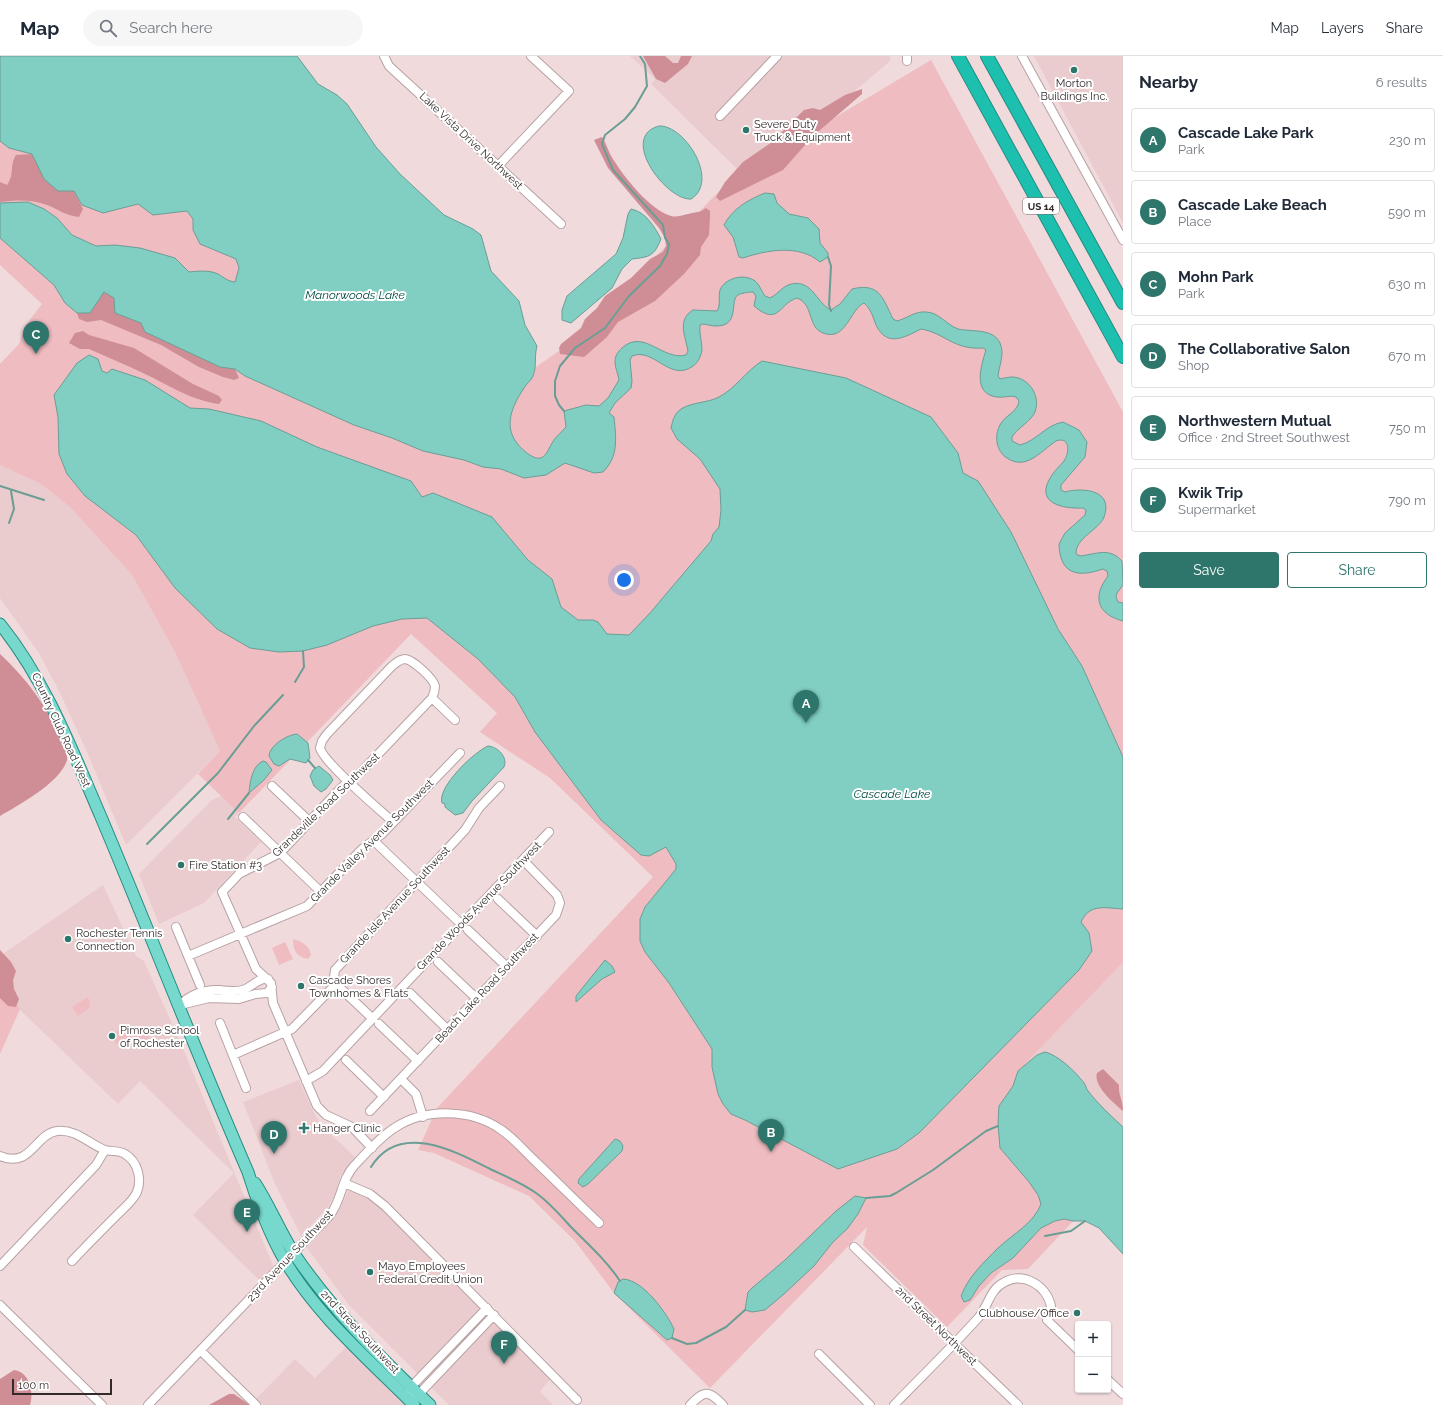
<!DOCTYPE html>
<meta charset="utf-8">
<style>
body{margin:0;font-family:Raleway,sans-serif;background:#f6f6f7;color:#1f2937}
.controls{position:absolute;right:12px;bottom:12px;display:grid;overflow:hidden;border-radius:4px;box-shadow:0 1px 3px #0004}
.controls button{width:36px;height:36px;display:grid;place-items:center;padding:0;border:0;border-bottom:1px solid #e0e1e3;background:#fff;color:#1f2937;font:20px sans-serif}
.scale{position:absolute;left:12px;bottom:10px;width:100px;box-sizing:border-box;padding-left:4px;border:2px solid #332b2b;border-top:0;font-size:11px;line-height:14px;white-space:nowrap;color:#332b2b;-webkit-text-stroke:3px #fff;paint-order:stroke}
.you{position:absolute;left:624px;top:524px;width:14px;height:14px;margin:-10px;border:3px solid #fff;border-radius:50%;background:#1a73e8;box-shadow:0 0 0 6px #1a73e833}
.badge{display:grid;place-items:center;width:26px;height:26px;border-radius:50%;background:#2e756b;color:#fff;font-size:13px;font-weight:700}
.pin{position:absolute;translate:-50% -33px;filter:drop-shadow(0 1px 2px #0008)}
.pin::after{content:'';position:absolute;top:21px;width:14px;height:12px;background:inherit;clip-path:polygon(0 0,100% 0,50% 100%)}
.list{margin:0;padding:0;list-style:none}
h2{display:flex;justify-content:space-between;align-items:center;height:52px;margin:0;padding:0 16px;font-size:17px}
h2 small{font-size:13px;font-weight:400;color:#747a83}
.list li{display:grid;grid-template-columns:26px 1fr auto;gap:12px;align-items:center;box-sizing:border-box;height:64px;margin:0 8px 8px;padding:0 8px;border:1px solid #e0e1e3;border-radius:4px}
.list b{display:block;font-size:15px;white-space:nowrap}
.list p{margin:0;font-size:13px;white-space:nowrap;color:#747a83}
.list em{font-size:13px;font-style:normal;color:#747a83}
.actions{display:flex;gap:8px;padding:12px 16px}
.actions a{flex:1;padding:9px 0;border:1px solid #2e756b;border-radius:4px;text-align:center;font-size:14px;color:#2e756b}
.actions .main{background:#2e756b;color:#fff}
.icon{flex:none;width:22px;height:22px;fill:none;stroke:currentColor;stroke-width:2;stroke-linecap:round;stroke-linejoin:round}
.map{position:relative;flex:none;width:1123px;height:1349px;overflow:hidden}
header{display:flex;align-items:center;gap:24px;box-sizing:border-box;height:56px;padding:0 20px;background:#fff;border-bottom:1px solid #e0e1e3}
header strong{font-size:19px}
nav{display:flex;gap:22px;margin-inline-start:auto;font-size:14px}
.search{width:280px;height:36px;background:#f6f6f7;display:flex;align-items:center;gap:10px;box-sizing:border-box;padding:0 14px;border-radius:22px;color:#747a83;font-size:15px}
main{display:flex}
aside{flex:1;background:#fff}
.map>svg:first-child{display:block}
</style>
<header>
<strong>Map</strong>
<div class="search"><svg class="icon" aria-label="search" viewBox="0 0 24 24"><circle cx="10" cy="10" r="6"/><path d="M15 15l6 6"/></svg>Search here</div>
<nav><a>Map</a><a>Layers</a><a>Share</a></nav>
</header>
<main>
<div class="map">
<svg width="1123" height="1349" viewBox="0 0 1123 1349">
<rect width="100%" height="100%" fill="#f0dadc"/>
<!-- built -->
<path fill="#eacbce" d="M630,0H890V5L798,83L741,117L651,28L655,23Z
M1034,0H1123V167Z
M0,409L41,428L70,451L132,519L175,596L220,695L126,789L88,698L61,639L39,597L0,542Z
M221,740L239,757L235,761L261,786L204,847L159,868L139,818L212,744Z
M103,829L136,900L144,905L181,988L274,1212L261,1226L193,1159L234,1117L140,1025L118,1048L16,950L0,900Z
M1123,906V1097L1026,1007L1073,958L1082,941Z
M299,1024L314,1057L322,1070L355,1101L340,1121L335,1138L328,1151L301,1180L275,1128L243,1046Z
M349,1133L365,1140L382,1153L551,1322L540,1335L553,1349H449L349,1249L307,1192L339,1155Z
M346,1291L407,1349H256L253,1346L295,1303L315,1322Z"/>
<!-- green -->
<path fill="#efbcc1" d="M931,4L1123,356V906L1026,1007L1076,1162L1028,1213L1002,1214L947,1271L863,1189L867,1171L710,1332L614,1237L575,1185L529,1140L434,1097L418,1094L437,1052L653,821L550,722L480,676L497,657L411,578L239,757L198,718L220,695L175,596L132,519L70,451L41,428L0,409V308L19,288L25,270L42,248L0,209V56L129,96L428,386L575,284L730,124Z
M293,883C301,885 310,890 311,899L308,903C296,901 293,894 293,883Z
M285,886L293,903L279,909L272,892Z
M0,934L20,953L0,998Z
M88,941L90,947L89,952L78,960L72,951Z
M144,969L153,991H150L145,986L116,988L113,977L123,972L133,975L138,971Z"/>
<!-- forest -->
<path fill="#cf8e95" d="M643,0H665L673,7H678L681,0H692L688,8L665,27L656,23Z
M862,33V38L813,80L783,114L720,145L716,141L725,126L743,106L772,86L804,54L813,52L820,54L845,39Z
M602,81C607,88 608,96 613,103C624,121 650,154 671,160C679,162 685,158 692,157C698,156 701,156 706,152L710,155V161L709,179L701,191L700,199L684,218L655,245L618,266L607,281L584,301L560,298L559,292L561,288L581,272L585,263L597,252L605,240L631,222L650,203L663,196L666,190L665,182L659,172L608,112L594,84Z
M32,98L44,123L58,135H74L83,153L79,161C66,160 58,153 47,149C32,143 15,144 0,146V126L7,129C15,118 9,110 16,99Z
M103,236L114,242L116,257L141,267L220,311L235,313L239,322L234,324L223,321L199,311L161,289L101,264L87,266L79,263L77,257H90Z
M83,275L89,279L134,292L193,328L219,340L222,344L219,348C190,344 171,330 145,318C127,309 107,301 89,293H80L69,287L75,277Z
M0,598C26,622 48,651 61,684C64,690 68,697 67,704C61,726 19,749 0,760Z
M0,894L11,906L16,915L13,924L14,933L19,943L16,951L8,950L0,942Z
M1103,1013L1119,1029C1118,1039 1123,1043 1123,1055C1114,1047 1093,1030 1097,1017Z
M14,1314C30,1316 34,1337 30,1349H0V1323Z
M229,1338H234L250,1349H209Z"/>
<!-- water -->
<path fill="#81cfc3" stroke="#6a9e95" d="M0,0H297L318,28L337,39L347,48L376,91L400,118L444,159L473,173L481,179L491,215L519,245L525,269L537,290C534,301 537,310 533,320C531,325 526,328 524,332C508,356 502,378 527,397C543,409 546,398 552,387C555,381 562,376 566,371L564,355L586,349L599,350L608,342L619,324C618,317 615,312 615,306C615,299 618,296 622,292C644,272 662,305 686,299L688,295C685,279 677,264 693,254L717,255C721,249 718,241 720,234C725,222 744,217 755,225C759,228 762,236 765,240L770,242C777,239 781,232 788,229C812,221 815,246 831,254L840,248L852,233C880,226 883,243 893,263L897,265C908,262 915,255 926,256C938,256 947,269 958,273C971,276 993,272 1000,287C1005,298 999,310 998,320L1000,323C1004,322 1009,321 1013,321C1030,322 1042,342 1034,358C1030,365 1020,371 1014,378L1012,381V385L1020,389C1036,385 1046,369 1063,366L1079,374L1087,386L1085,401L1061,429V434L1065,436C1083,431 1114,434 1104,461C1099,474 1075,482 1076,498L1080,500C1097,498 1109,491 1122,505L1123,529L1117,537L1116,541L1118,546L1123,547V565C1097,558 1092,541 1108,520L1107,515L1103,513C1077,522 1060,518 1059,488L1065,477L1085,459L1086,454L1083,452C1062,453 1033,447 1052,419C1055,414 1060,410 1064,405C1070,396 1070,380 1056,385C1041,395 1026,415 1007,402C996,395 994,380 1000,369C1005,359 1018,356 1019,345L1016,341C1010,339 1004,342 997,341C972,338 981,310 986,294L983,292C953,294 945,277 921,273C905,281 887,292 876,269C873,261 871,253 864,247C850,253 846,286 823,277C807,271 814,248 797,242C778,248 779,271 754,250L756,240L753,236C749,236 741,237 738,239C729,244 741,271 715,270C711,270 706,268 702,268L700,269C699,278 702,286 702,294C701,300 698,307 693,310C670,327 654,291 632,300L630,304L632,325L631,332L615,347L609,357L614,361C616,382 619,400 603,416L594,417L565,407L546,419L524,422L501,413L483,411L464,404L423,395L392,382L354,369L245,320L235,313L220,311L145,276L141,267L115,257L114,242L104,236L90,257H77L65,247L54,229L0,182V147L28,146L44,153L57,162L72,179L96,190L115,189L140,192L175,202L189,216C199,215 209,214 218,218C225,222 227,225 235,226L239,212L236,203L200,188L193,174V163L187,155L153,159L138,148L103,157L82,149L74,135H58L44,123L32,98L9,92L0,85Z
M659,70C685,69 720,125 691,143C667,145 618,81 659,70Z
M765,137L774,138L777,147L789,158L808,162L819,173L820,187L828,197V201L820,206C799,188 767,194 743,202L739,201L733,181L724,169C733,152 748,144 765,137Z
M631,153C646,156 654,170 661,183C654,200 650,201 632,203L622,213L612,232L571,267L562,264V254L567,240L616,198L623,182L628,158Z
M89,299L98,303L102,315L107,317L112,313L145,324L190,352L209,353L261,365L317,391L411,425L422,441L433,437L492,461L528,504L552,523L561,551L578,564H593L598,566L607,578L629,579L650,557L711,485L713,478L719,471L721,454L720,433L700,403L677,383L671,372C673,364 674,358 681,353C692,346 708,347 719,341C736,332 746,315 762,305L846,322L931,361L958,397L963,417L978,425L1011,476L1058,573L1082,610L1123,701V853C1105,852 1090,847 1081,866L1089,877L1092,895L1079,914L919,1077L897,1093L838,1113L745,1064L731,1058L723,1048L718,1038L712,1011V993L669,927L645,896L640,885V863L645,851L676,813V808L666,791L649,800L641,799L601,764L535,676L515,641L478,603L427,562L402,563L373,570L327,589L303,595L279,596L250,592L217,573L175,532L136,479L85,440L67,418L59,398L58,361L54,339L77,307Z
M297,678L308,687L310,702L306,707L290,703L279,710L274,708L269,700C270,689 287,679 297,678Z
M488,690C498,691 508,701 504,711L472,745L463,757L455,759L445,751V748L442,747C437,731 474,696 488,690Z
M263,705L266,706L272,714L264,724L249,737C250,726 252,710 263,705Z
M319,710L330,719L333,724L326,733L321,736L314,730L310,720L313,714Z
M605,904L612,910L615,916L602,923L576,946V940Z
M1045,996C1058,999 1076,1016 1084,1027C1086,1029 1086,1033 1088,1035C1098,1048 1111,1060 1123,1071V1198L1099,1172L1085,1165H1073L1064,1163L1055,1165L1041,1172L1013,1202L991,1217L979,1230L970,1244L964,1246L961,1240C969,1220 983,1207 998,1192C1013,1178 1034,1167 1041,1148L1038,1139L1029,1126L1000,1092L998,1067L999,1050L1013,1030L1018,1015L1037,999Z
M615,1083L620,1085L623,1090L622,1095L588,1128L583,1131L578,1127L579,1123Z
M855,1140L866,1142L858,1158L847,1173L833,1186L814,1210L784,1238L765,1254L752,1256L745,1254L748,1236L752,1232L785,1204L836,1155Z
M623,1223C643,1224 666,1256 674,1273L672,1282L667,1284L614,1237L618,1226Z"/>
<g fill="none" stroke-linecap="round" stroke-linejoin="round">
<!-- stream -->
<path stroke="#6a9e95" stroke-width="2" d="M828,201L831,210L829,249L831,255
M564,355L559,349L555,340V325L560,310L575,292L605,272L629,240L660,210L667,198L669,188L665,182L663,169L613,114L602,88L605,79L625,63L635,51L647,30L645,8L640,0
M0,430L44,444
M9,467L14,453L11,435
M295,626L304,611L303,595
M308,704L315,712
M228,763L249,737
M147,788L218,717L254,670L283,639
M371,1111C399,1065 455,1095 490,1113C505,1120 522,1127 536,1137C549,1146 560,1159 571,1171C588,1188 606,1204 620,1225
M866,1142L890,1140L896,1137L933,1114L986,1075L998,1070
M1045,1180L1071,1175L1085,1165
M672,1282L687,1288L696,1287L726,1271L745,1254"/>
<!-- minor casing -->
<g stroke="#b7a2a4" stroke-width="10">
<path id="minor" d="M384,0L389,10L561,168
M1022,0L1123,184
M907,5V0
M720,60L777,0
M498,110L569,35L531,0
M432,642L455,664
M272,730L309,765
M243,761L321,836
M374,785L461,868
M498,843L537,880
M176,871L200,929
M468,874L507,911
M188,900L307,850L362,793L382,778L460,697
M438,906L477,943
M410,937L448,974
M180,949L209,942L239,943L255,938L267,937L272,931
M180,949C189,939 204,933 219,934C227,935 235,936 243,934C252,931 259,921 268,923
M373,963L336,928L334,921L335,914L465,774L479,752L500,730
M220,967L246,1032
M379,968L418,1005
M233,999L292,973L336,928
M346,1004L384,1041
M401,1023L416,1038L423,1061
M306,1025L323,1015L549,776
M370,1055L556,859L560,847L557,839L523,804
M372,1092L352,1071L326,1059L317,1050L273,947L271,927L256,913L222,836L239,818L280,797L341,732C347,726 355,722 361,716L432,642C434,638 435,634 435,630C433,622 413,604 405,603C400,603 396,607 392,610L327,678L322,685L320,692C323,706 380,754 393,766
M0,1100C31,1113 35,1078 57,1075C77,1073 89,1088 105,1094C112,1096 119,1094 125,1098C138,1106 142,1123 137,1136C133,1145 124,1152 117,1159C102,1174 87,1189 72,1205
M344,1127L370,1138L385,1150L577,1344
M854,1191L1018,1349
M0,1210L96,1109L105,1094
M0,1249L102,1349
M201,1295L256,1349
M819,1298L870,1349
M1108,1324L1123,1338
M409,1336L411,1331L487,1252
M413,1340L419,1338L494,1259
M148,1349L330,1159C342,1144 341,1124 354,1110C366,1097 381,1080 396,1071C426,1052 471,1053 500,1073C513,1081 524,1095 536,1106C557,1126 578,1147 599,1167
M690,1349C705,1334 708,1334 723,1349
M894,1349C922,1320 952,1291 979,1261C988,1250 990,1234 1003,1227C1023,1215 1046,1229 1051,1250L1047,1264L1078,1294"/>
</g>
<!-- major casing -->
<g stroke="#258b80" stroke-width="13">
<path id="major" d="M0,568C46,625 72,694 101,761C151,879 197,999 248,1116C257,1145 267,1172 281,1198C314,1257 367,1302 414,1349
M255,1127C270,1150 280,1176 295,1199C333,1255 381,1302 430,1349"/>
</g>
<!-- highway casing -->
<g stroke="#258b80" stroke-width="14">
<path id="highway" d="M958,0L1123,301
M987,0L1123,247"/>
</g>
<!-- minor -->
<use href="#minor" stroke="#fff" stroke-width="8"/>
<!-- major -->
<use href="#major" stroke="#77d9ce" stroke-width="11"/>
<!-- highway -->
<use href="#highway" stroke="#1dbfae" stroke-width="12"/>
</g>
<!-- markers -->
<g fill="#2e756b" stroke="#fff" stroke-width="1.5">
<circle cx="1074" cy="14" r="4"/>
<circle cx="746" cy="74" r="4"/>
<circle cx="181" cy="809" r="4"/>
<circle cx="68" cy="883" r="4"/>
<circle cx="301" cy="930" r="4"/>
<circle cx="112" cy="980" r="4"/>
<path d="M302 1066h4v4h4v4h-4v4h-4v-4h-4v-4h4z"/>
<circle cx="370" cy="1216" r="4"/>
<circle cx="1077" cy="1257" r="4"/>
</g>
<g text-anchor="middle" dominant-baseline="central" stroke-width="4" stroke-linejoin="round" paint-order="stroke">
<!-- shield labels -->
<rect fill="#fff" stroke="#706b6b" stroke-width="1" x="1023" y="142" width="36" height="16" rx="3"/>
<g font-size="10" font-weight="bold" fill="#332b2b">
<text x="1041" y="150">US 14</text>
</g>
<!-- poi labels -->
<g font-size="11" fill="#332b2b" stroke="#fff" text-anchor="start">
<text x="1074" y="27" text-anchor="middle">Morton<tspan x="1074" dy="13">Buildings Inc.</tspan></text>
<text x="754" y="68">Severe Duty<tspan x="754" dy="13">Truck &amp; Equipment</tspan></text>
<text x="189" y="809">Fire Station #3</text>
<text x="76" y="877">Rochester Tennis<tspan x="76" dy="13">Connection</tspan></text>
<text x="309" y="924">Cascade Shores<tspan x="309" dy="13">Townhomes &amp; Flats</tspan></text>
<text x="120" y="974">Pimrose School<tspan x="120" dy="13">of Rochester</tspan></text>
<text x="313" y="1072">Hanger Clinic</text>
<text x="378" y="1210">Mayo Employees<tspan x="378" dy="13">Federal Credit Union</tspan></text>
<text x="1069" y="1257" text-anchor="end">Clubhouse/Office</text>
</g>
<!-- street labels -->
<g font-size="11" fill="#332b2b" stroke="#fff">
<text transform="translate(471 85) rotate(43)">Lake Vista Drive Northwest</text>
<text transform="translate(61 674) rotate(65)">Country Club Road West</text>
<text transform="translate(326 749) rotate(-44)">Grandeville Road Southwest</text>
<text transform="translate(372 785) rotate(-45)">Grande Valley Avenue Southwest</text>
<text transform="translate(395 849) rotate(-47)">Grande Isle Avenue Southwest</text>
<text transform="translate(479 850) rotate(-46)">Grande Woods Avenue Southwest</text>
<text transform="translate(487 932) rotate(-47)">Beach Lake Road Southwest</text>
<text transform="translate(290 1200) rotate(-47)">23rd Avenue Southwest</text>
<text transform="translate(936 1270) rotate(44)">2nd Street Northwest</text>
<text transform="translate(360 1276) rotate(47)">2nd Street Southwest</text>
</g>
<!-- water labels -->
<g font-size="12" font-style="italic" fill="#024c44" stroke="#fff">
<text x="355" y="239">Manorwoods Lake</text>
<text x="892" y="738">Cascade Lake</text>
</g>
</g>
</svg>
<div class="controls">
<button>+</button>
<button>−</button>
</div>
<div class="scale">100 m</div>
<div class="you"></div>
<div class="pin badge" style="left:806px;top:667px">A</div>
<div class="pin badge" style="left:771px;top:1096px">B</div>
<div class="pin badge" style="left:36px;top:298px">C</div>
<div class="pin badge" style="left:274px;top:1098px">D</div>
<div class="pin badge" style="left:247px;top:1176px">E</div>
<div class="pin badge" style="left:504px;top:1308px">F</div>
</div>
<aside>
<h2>Nearby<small>6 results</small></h2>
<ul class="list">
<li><span class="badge">A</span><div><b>Cascade Lake Park</b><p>Park</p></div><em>230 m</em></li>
<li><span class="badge">B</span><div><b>Cascade Lake Beach</b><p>Place</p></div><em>590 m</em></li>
<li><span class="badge">C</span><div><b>Mohn Park</b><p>Park</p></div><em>630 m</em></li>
<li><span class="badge">D</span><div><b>The Collaborative Salon</b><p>Shop</p></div><em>670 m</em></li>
<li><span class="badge">E</span><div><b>Northwestern Mutual</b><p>Office · 2nd Street Southwest</p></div><em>750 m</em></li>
<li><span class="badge">F</span><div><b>Kwik Trip</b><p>Supermarket</p></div><em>790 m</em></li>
</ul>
<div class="actions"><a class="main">Save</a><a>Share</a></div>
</aside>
</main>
